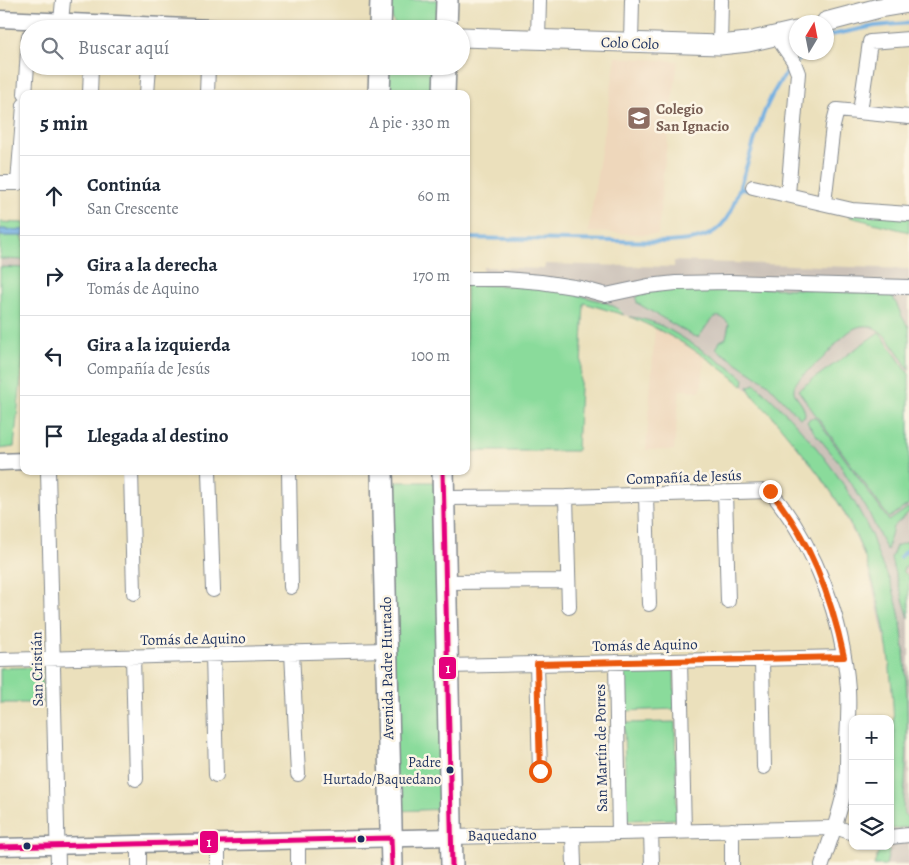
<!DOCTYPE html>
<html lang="es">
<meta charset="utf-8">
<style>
body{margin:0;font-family:Alegreya,serif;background:#f2f2f3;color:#1f2937}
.controls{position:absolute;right:15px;bottom:15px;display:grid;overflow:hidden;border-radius:10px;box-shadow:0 1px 4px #0004}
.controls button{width:45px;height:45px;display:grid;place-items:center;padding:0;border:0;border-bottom:1px solid #e0e1e3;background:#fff;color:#1f2937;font:25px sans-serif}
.compass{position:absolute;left:789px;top:15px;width:45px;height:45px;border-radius:50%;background:#fff;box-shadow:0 1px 4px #0004;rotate:10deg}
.stop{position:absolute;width:15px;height:15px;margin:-11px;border:4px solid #ea580c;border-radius:50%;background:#fff}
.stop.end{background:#ea580c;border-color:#fff;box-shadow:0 1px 5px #0008}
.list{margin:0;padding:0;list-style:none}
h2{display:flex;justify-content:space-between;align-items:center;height:65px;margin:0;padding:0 20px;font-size:21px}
h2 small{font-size:16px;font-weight:400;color:#747a83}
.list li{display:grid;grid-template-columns:32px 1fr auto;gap:15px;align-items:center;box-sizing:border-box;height:80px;padding:0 20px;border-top:1px solid #e0e1e3}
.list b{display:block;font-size:19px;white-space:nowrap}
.list p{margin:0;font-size:16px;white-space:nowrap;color:#747a83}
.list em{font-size:16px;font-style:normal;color:#747a83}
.icon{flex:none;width:28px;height:28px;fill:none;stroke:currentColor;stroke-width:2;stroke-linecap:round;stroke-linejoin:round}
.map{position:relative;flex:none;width:909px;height:865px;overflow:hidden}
.search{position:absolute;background:#fff;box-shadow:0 1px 4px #0004;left:20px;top:20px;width:450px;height:55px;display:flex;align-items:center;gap:12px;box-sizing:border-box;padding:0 18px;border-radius:28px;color:#747a83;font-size:19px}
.panel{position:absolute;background:#fff;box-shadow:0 1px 4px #0004;left:20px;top:90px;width:450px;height:385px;border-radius:10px}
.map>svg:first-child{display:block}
</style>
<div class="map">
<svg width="909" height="865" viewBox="0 0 909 865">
<rect width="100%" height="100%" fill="#fcf5e5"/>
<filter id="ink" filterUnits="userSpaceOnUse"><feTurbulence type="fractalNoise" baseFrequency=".02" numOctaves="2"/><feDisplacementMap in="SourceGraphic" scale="10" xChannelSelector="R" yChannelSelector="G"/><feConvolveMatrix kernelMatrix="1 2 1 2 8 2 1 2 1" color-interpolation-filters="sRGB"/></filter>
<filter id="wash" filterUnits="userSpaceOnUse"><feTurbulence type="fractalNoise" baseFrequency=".0096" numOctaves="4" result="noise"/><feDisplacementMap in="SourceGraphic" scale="20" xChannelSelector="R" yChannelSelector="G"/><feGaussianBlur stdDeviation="1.12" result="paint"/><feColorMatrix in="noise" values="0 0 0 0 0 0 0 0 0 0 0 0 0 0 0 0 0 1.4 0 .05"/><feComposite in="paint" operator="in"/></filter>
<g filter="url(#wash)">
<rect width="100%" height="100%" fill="#ebe0bc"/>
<!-- built -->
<path fill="#eed7bb" d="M616,57L678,61L663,175L658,235L588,232Z
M655,327L705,356L701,391L680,390L674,450H646Z"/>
<!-- industrial -->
<path fill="#ccc2b9" d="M0,236H24V281L0,280Z
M674,261L909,269V865H874L881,846H890V803L893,791L894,742L893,692L889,657L865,558L841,508L822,479L764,406L750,392L722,368L673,336L630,317L584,303L482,296L483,267L544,269L545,264L674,267Z"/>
<!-- green -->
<path fill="#8adb9b" stroke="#52857c" d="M392,0H441C441,7 442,21 436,26C430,31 399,29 394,23C390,17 392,7 392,0Z
M386,66H436V94H386Z
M852,210L909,214V232L850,217Z
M0,222L24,223V230L0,229Z
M0,236H22L24,241V260L0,259Z
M0,267L24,268V350L14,447L0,449Z
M466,284L550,287L607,303L617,308L624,315L584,303L577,451H466Z
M679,287L807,289L851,292L872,291L891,295C899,305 900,317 909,327V370C894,347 875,307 844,336C836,343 830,351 823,358C816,365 795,379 794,388C792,397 806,404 805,416L800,418L767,383L716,349L720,341L726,338L729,324C713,304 707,330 698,337L693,336L637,303L636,298L641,292Z
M630,317C658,319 682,338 705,352C717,360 730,367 741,376L744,379L743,386C709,357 672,334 630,317Z
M879,332L909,374V504L889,518L798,390Z
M755,384C802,426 847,479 872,537C875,545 877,554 881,562C882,567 886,571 888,576C894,590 898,607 901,623C909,684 909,747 903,808L904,814L909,818V827L890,829C890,800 893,771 894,742C894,665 881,574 841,507C821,474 796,446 772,416C764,407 752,398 748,387Z
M810,418H816L889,521L909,507V512L893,527L887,551L868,511L837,460L810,427L807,422Z
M388,482H437L446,809L396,811Z
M909,541V564L904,568L903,571L909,577V618L893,567L891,558L896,546Z
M42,667L43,703H0V668Z
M674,668L675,709L623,711L622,670Z
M675,722L677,819L626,820L624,723Z
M880,848L888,849L889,852L886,865H874Z"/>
<!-- water -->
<path fill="#6eade1" stroke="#446ea0" d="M0,229L24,230V236H0Z"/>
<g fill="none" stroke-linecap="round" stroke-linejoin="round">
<!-- stream -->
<path stroke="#6eade1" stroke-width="4" d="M826,36L875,26L909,23
M798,61L807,52
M740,188L747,190
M466,238L665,242C680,241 696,241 710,234C731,223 736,198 743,177C755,141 765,93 793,66
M900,557L909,549"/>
</g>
</g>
<g filter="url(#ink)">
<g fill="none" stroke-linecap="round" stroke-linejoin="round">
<!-- minor casing -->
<g stroke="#83888d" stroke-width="16">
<path id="minor" d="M61,22L63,0
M777,37L793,60L798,73L788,194
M538,39L539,0
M631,43L632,0
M720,45L721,0
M25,94L29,36
M90,94L91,66
M147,94L149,66
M207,94L208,66
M860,112L870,42L909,39
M0,183H18L24,105
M753,187L852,210L909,214
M824,203L833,126L837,110L909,117
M466,279H505L541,282L580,288L606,295L648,286L676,283L729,282L909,287
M48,471L58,865
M131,471L134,593
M209,471L213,590
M289,471L291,587
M725,492L728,601
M646,495L649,604
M566,497L569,607
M443,498L566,497L770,491C815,545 843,619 848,689C849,706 848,723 847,739C847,755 848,772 845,788C840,814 830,840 822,865
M445,582L568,581
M292,652L298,774
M213,654L216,775
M133,656L136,779
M762,659L764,767
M0,660L386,650
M680,661L684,831
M616,662L619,833
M537,664L540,771
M447,666L844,657
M732,830V865
M651,832L652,865
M573,834L574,865
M452,837L829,828H838L853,833
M890,837L909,835
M298,841V865
M218,843V865
M139,845V865"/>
</g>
<!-- tertiary casing -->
<g stroke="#83888d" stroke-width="19">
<path id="tertiary" d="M0,19L234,29
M0,462L24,461
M0,847L452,837"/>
</g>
<!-- secondary casing -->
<g stroke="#83888d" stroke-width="21">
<path id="secondary" d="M826,22L879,8L909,3
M461,37L720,45L748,42L796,31"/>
</g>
<!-- primary casing -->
<g stroke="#83888d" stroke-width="24">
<path id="primary" d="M380,29L381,0
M446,29L447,0
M379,94L380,66
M444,94L445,66
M382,471L392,865
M443,471L452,865"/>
</g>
<!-- minor -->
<use href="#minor" stroke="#fff" stroke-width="14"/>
<!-- tertiary -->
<use href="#tertiary" stroke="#fff" stroke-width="16"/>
<!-- secondary -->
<use href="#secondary" stroke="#fff" stroke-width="19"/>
<!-- primary -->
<use href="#primary" stroke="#fff" stroke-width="21"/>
<!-- bus-1 casing -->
<g stroke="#fcf5e5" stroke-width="9">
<path id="bus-1" d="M443,471L452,865
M0,847L391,838L392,865"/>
</g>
<!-- bus-1 -->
<use href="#bus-1" stroke="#e5007d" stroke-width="5"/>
</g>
</g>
<g fill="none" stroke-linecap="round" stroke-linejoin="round" filter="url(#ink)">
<!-- route -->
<path stroke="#ea580c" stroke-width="6" d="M540,771L537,664L844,657C831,596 810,539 770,491"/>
</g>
<!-- icons -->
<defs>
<g id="school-square" transform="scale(1.25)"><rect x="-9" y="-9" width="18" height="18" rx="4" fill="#8d6e63" stroke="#fcf5e5"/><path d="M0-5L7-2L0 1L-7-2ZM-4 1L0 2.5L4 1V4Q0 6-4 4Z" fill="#fff"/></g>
</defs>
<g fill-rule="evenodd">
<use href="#school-square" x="639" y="118"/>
</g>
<!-- markers -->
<g fill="#1b2f5e" stroke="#fcf5e5" stroke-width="2">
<circle cx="450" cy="770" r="4.5"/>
<circle cx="361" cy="839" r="4.5"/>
<circle cx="27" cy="846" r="4.5"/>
</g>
<g text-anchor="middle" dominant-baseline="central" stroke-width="5" stroke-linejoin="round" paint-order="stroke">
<!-- bus labels -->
<g font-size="14" fill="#1b2f5e" stroke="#fcf5e5" text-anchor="end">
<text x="441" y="762">Padre<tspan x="441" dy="17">Hurtado/Baquedano</tspan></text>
</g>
<!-- street labels -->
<g font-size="15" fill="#1b2f5e" stroke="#fcf5e5">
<text transform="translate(630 43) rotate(2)">Colo Colo</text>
<text transform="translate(684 477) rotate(-2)">Compañía de Jesús</text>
<text transform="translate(193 639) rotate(-1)">Tomás de Aquino</text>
<text transform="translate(645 645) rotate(-1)">Tomás de Aquino</text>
<text transform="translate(387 668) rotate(-91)">Avenida Padre Hurtado</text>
<text transform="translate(37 669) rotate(-91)">San Cristián</text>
<text transform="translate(601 748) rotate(-91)">San Martín de Porres</text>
<text transform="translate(502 835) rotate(-1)">Baquedano</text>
</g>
<!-- education labels -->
<g font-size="15" font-weight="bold" fill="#785e54" stroke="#fcf5e5" text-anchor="start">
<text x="656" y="109">Colegio<tspan x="656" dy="17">San Ignacio</tspan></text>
</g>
</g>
<g stroke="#fcf5e5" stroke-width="2">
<rect x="438" y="656" width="19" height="24" rx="5" fill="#e5007d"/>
<rect x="199" y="830" width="20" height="24" rx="5" fill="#e5007d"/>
</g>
<g font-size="14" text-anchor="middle" font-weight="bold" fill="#fff">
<text x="448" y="673">1</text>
<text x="209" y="847">1</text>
</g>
</svg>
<div class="controls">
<button>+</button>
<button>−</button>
<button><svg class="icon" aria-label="layers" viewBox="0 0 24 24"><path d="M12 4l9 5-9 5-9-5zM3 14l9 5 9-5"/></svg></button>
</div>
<svg class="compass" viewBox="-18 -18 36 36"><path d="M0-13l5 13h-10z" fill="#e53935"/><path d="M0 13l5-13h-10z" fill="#747a83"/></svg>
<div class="stop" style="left:540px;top:771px"></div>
<div class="stop end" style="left:770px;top:491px"></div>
<div class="search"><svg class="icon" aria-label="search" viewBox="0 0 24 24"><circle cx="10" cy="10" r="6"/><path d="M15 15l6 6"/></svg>Buscar aquí</div>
<section class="panel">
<h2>5 min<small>A pie · 330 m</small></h2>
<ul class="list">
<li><svg class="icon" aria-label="ahead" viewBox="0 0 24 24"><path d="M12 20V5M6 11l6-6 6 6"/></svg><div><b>Continúa</b><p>San Crescente</p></div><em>60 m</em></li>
<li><svg class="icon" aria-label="right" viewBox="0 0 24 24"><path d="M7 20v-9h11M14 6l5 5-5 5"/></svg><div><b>Gira a la derecha</b><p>Tomás de Aquino</p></div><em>170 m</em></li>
<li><svg class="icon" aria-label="left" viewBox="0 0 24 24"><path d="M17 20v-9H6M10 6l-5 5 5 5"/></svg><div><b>Gira a la izquierda</b><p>Compañía de Jesús</p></div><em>100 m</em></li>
<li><svg class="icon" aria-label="arrive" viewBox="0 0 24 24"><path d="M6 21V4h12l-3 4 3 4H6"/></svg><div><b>Llegada al destino</b></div></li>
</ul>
</section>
</div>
